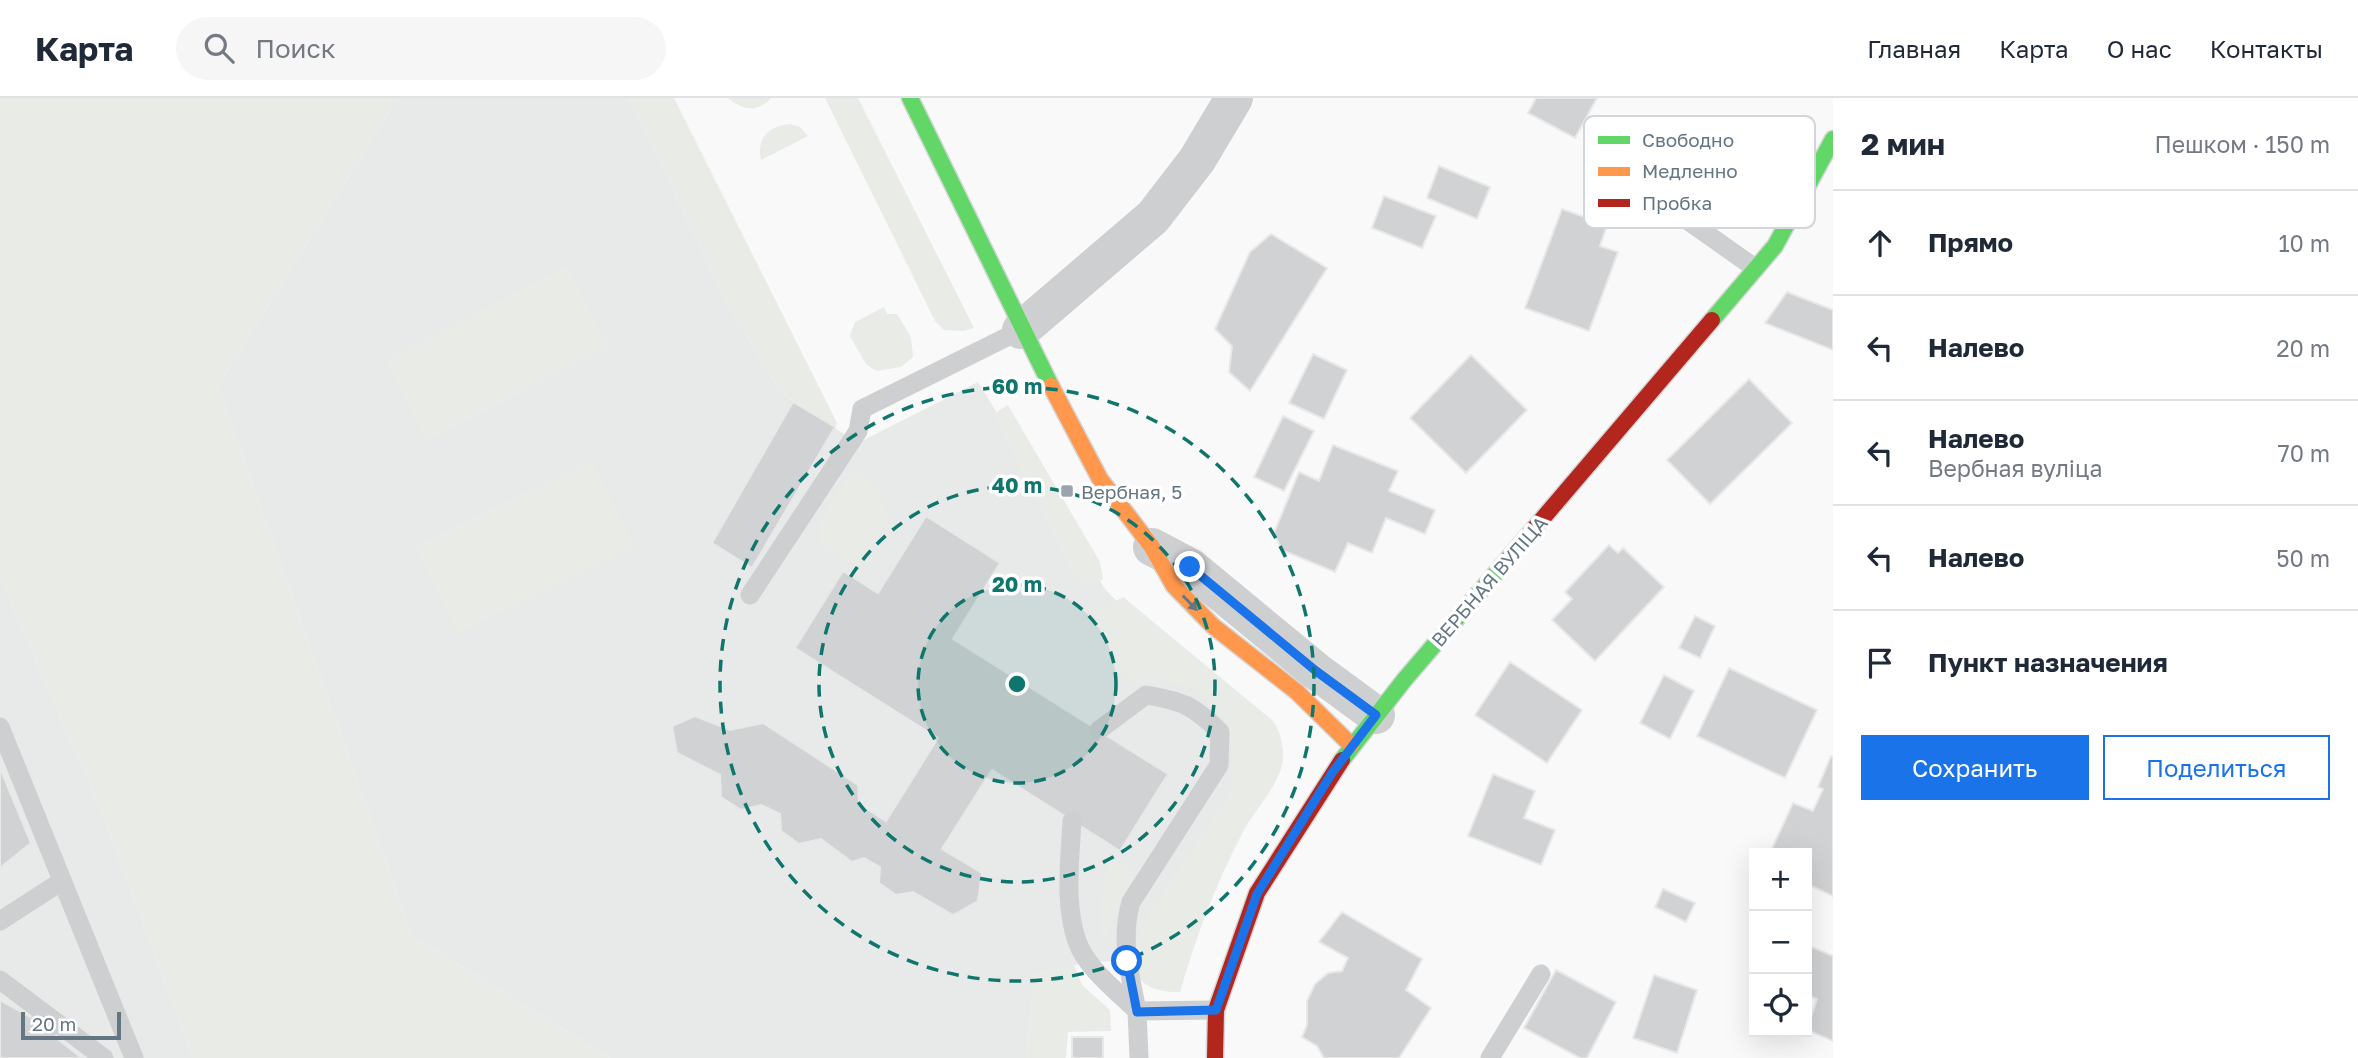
<!DOCTYPE html>
<html lang="ru">
<meta charset="utf-8">
<style>
body{margin:0;font-family:"Golos Text",sans-serif;background:#f6f6f7;color:#1f2937}
.controls{position:absolute;right:21px;bottom:21px;display:grid;overflow:hidden;border-radius:0px;box-shadow:0 7px 28px #0002}
.controls button{width:63px;height:63px;display:grid;place-items:center;padding:0;border:0;border-bottom:2px solid #e0e1e3;background:#fff;color:#1f2937;font:35px sans-serif}
.scale{position:absolute;left:21px;bottom:18px;width:100px;box-sizing:border-box;padding-left:7px;border:4px solid #657683;border-top:0;font-size:19px;line-height:24px;white-space:nowrap;color:#657683;-webkit-text-stroke:5px #fff;paint-order:stroke}
.stop{position:absolute;width:21px;height:21px;margin:-16px;border:5px solid #1a73e8;border-radius:50%;background:#fff}
.stop.end{background:#1a73e8;border-color:#fff;box-shadow:0 2px 7px #0008}
.list{margin:0;padding:0;list-style:none}
h2{display:flex;justify-content:space-between;align-items:center;height:91px;margin:0;padding:0 28px;font-size:30px}
h2 small{font-size:23px;font-weight:400;color:#747a83}
.list li{display:grid;grid-template-columns:46px 1fr auto;gap:21px;align-items:center;box-sizing:border-box;height:105px;padding:0 28px;border-top:2px solid #e0e1e3}
.list b{display:block;font-size:26px;white-space:nowrap}
.list p{margin:0;font-size:23px;white-space:nowrap;color:#747a83}
.list em{font-size:23px;font-style:normal;color:#747a83}
.actions{display:flex;gap:14px;padding:21px 28px}
.actions a{flex:1;padding:16px 0;border:2px solid #1a73e8;border-radius:0px;text-align:center;font-size:24px;color:#1a73e8}
.actions .main{background:#1a73e8;color:#fff}
.icon{flex:none;width:38px;height:38px;fill:none;stroke:currentColor;stroke-width:2;stroke-linecap:round;stroke-linejoin:round}
.map{position:relative;flex:none;width:1833px;height:960px;overflow:hidden}
header{display:flex;align-items:center;gap:42px;box-sizing:border-box;height:98px;padding:0 35px;background:#fff;border-bottom:2px solid #e0e1e3}
header strong{font-size:33px}
nav{display:flex;gap:38px;margin-inline-start:auto;font-size:24px}
.search{width:490px;height:63px;background:#f6f6f7;display:flex;align-items:center;gap:18px;box-sizing:border-box;padding:0 24px;border-radius:38px;color:#747a83;font-size:26px}
main{display:flex}
aside{flex:1;background:#fff}
.map>svg:first-child{display:block}
</style>
<header>
<strong>Карта</strong>
<div class="search"><svg class="icon" aria-label="search" viewBox="0 0 24 24"><circle cx="10" cy="10" r="6"/><path d="M15 15l6 6"/></svg>Поиск</div>
<nav><a>Главная</a><a>Карта</a><a>О нас</a><a>Контакты</a></nav>
</header>
<main>
<div class="map">
<svg width="1833" height="960" viewBox="0 0 1833 960">
<rect width="100%" height="100%" fill="#f9f9f9"/>
<!-- built -->
<path fill="#e8e9e9" d="M398,0H629L728,207L781,295L858,345L978,284L1105,491L1171,559L1232,609L1249,700L1179,861L1089,864L1035,876L1026,960H610L412,837L218,288Z
M0,479L105,723L193,960H0Z"/>
<!-- green -->
<path fill="#e8ebe6" d="M0,0H398L218,288L412,837L610,960H193L105,723L0,479Z
M629,0H674L837,325L835,329L781,295L728,207Z
M728,0H771C758,15 742,12 728,0Z
M825,0H858L974,230L964,233L944,232L935,223Z
M790,26L800,29L808,38L761,62C756,40 769,28 790,26Z
M568,167L610,249L426,344L384,262Z
M884,209L887,216H897L911,239L913,259L901,269L876,273L866,266L850,238L855,224Z
M1008,307L1100,464L1103,481L1087,490L1075,481L993,316Z
M591,362L635,449L458,536L414,448Z
M854,371L877,387L889,422L857,468L821,448C811,419 838,394 854,371Z
M1123,499L1272,622C1281,632 1285,653 1282,667C1276,692 1253,713 1242,736C1215,787 1196,839 1180,894C1151,894 1130,885 1134,851C1138,823 1210,725 1229,696C1241,647 1224,589 1166,584C1153,582 1140,590 1129,584L1094,520L1099,512Z
M1110,761L1135,773L1102,850V793Z
M1074,867L1082,887L1110,912L1111,933L1068,934L1066,960H1026L1035,876Z"/>
<!-- building -->
<path fill="#d0d2d3" stroke="#e8e8e8" stroke-width="2" d="M1536,0H1597L1575,40L1528,15Z
M1439,68L1490,89L1477,121L1427,100Z
M1384,98L1436,118L1422,150L1372,130Z
M1562,111L1607,127L1600,148L1618,154L1589,233L1525,210Z
M1271,136L1327,170L1250,293L1229,274L1232,248L1215,231L1250,154Z
M1787,194L1833,212V252L1765,225Z
M1313,256L1347,272L1324,321L1289,305Z
M1471,257L1527,312L1466,375L1410,320Z
M1749,281L1792,325L1710,406L1667,362Z
M793,304L835,329L752,470L712,445Z
M1283,318L1314,333L1284,393L1254,379Z
M1333,347L1398,373L1389,393L1435,412L1425,436L1386,420L1372,455L1348,445L1335,474L1282,452L1274,435L1299,374L1319,383Z
M926,418L1000,465L953,541L1168,676L1120,753L992,672L942,751L982,775L978,803L953,817L913,794L896,797L879,785L880,769L864,760L852,764L821,741L799,746L781,733L780,716L761,707L741,712L721,699L720,677L677,655L672,628L695,618L730,632L763,625L858,687L859,706L886,723L938,640L795,550L843,473L878,495Z
M1609,447L1618,455L1623,450L1664,489L1595,563L1552,522L1572,501L1565,494Z
M1695,518L1715,528L1700,560L1679,550Z
M1510,564L1582,612L1547,665L1475,617Z
M1729,570L1817,612L1785,680L1697,638Z
M1664,577L1694,593L1670,641L1640,625Z
M1831,658L1833,659V798L1807,786V755H1770L1793,705L1813,713L1823,691L1818,689Z
M0,670L31,745L0,770Z
M1493,676L1535,693L1524,720L1555,732L1541,767L1468,738Z
M1663,791L1695,805L1686,824L1655,809Z
M1342,814L1422,861L1406,892L1431,910L1399,960H1324L1317,948L1302,939L1307,927V903L1315,886L1328,875L1342,873L1348,860L1319,844Z
M1807,847L1833,858V943L1807,932L1817,901L1807,897Z
M1556,872L1616,904L1587,960H1580L1524,930Z
M1654,877L1697,892L1677,955L1633,940Z
M0,902L30,919L34,914L60,934L55,939L82,960H0Z
M1072,939H1103V960H1072Z"/>
<g fill="none" stroke-linecap="round" stroke-linejoin="round">
<!-- fast casing -->
<g stroke="#d5d6d7" stroke-width="19">
<path id="fast" d="M910,0L1051,288
M1712,222L1775,148L1833,41
M1342,662L1405,581L1532,433"/>
</g>
<!-- slow casing -->
<g stroke="#d5d6d7" stroke-width="19">
<path id="slow" d="M1051,288L1100,381L1152,449L1174,488L1213,528L1297,594L1351,647"/>
</g>
<!-- jam casing -->
<g stroke="#d5d6d7" stroke-width="19">
<path id="jam" d="M1532,433L1712,222
M1215,960L1216,912L1257,795L1342,662"/>
</g>
<!-- lane -->
<path stroke="#cecfd0" stroke-width="19" d="M1598,86L1677,115L1755,170
M750,497L858,333L862,311L1021,232
M0,629L134,960
M1072,723C1070,762 1064,806 1077,843C1086,870 1118,894 1137,913C1130,876 1120,841 1131,804L1219,667L1220,634C1193,607 1182,603 1146,597L1099,632
M0,823L62,783
M0,882L104,960
M1139,960L1137,913L1216,912
M1490,960L1541,876"/>
<!-- street -->
<path stroke="#cecfd0" stroke-width="38" d="M1021,232L1153,119L1197,62L1234,0
M1152,449L1190,469L1316,573L1376,617"/>
<!-- fast -->
<use href="#fast" stroke="#63d668" stroke-width="16"/>
<!-- slow -->
<use href="#slow" stroke="#ff974d" stroke-width="16"/>
<!-- jam -->
<use href="#jam" stroke="#b3261e" stroke-width="16"/>
</g>
<!-- one-way arrows -->
<defs><path id="oneway-solid" d="M-6-.8H1V-3.2L6.5 0L1 3.2V.8H-6Z" transform="scale(1.75)"/></defs>
<use fill="#657683" href="#oneway-solid" transform="translate(1190 505) rotate(46)"/>
<g fill="none" stroke-linecap="round" stroke-linejoin="round">
<!-- route -->
<path stroke="#1a73e8" stroke-width="9" d="M1127,863L1137,914L1216,912L1257,796L1332,675L1376,617L1316,573L1190,469"/>
</g>
<!-- distance rings -->
<circle cx="1017" cy="586" r="99" fill="#0f766e" fill-opacity=".12"/>
<g fill="none" stroke="#0f766e" stroke-width="3.5" stroke-dasharray="12 9">
<circle cx="1017" cy="586" r="99"/>
<circle cx="1017" cy="586" r="198"/>
<circle cx="1017" cy="586" r="297"/>
</g>
<!-- markers -->
<rect fill="#99a4ac" stroke="#fff" stroke-width="2.5" x="1060" y="386" width="14" height="14" rx="3.5"/>
<g text-anchor="middle" dominant-baseline="central" stroke-width="7" stroke-linejoin="round" paint-order="stroke">
<!-- poi labels -->
<g font-size="19" fill="#657683" stroke="#fff" text-anchor="start">
<text x="1081" y="393">Вербная, 5</text>
</g>
<!-- street labels -->
<g font-size="19" fill="#657683" stroke="#fff">
<text transform="translate(1489 483) rotate(-49)">ВЕРБНАЯ ВУЛІЦА</text>
</g>
</g>
<!-- legend -->
<rect x="1584" y="18" width="231" height="112" rx="10" fill="#fff" stroke="#d1d6da" stroke-width="2"/>
<rect x="1598" y="38" width="32" height="8" fill="#63d668"/>
<rect x="1598" y="69" width="32" height="9" fill="#ff974d"/>
<rect x="1598" y="101" width="32" height="8" fill="#b3261e"/>
<g font-size="19" fill="#657683">
<text x="1642" y="49">Свободно</text>
<text x="1642" y="80">Медленно</text>
<text x="1642" y="112">Пробка</text>
</g>
<circle cx="1017" cy="586" r="10" fill="#0f766e" stroke="#fff" stroke-width="3.5"/>
<g font-size="21" text-anchor="middle" font-weight="bold" fill="#0f766e" stroke="#fff" stroke-width="7" stroke-linejoin="round" paint-order="stroke">
<text x="1017" y="296">60 m</text>
<text x="1017" y="395">40 m</text>
<text x="1017" y="494">20 m</text>
</g>
</svg>
<div class="controls">
<button>+</button>
<button>−</button>
<button><svg class="icon" aria-label="locate" viewBox="0 0 24 24"><circle cx="12" cy="12" r="6"/><path d="M12 2v4M12 18v4M2 12h4M18 12h4"/></svg></button>
</div>
<div class="scale">20 m</div>
<div class="stop" style="left:1127px;top:863px"></div>
<div class="stop end" style="left:1190px;top:469px"></div>
</div>
<aside>
<h2>2 мин<small>Пешком · 150 m</small></h2>
<ul class="list">
<li><svg class="icon" aria-label="ahead" viewBox="0 0 24 24"><path d="M12 20V5M6 11l6-6 6 6"/></svg><div><b>Прямо</b></div><em>10 m</em></li>
<li><svg class="icon" aria-label="left" viewBox="0 0 24 24"><path d="M17 20v-9H6M10 6l-5 5 5 5"/></svg><div><b>Налево</b></div><em>20 m</em></li>
<li><svg class="icon" aria-label="left" viewBox="0 0 24 24"><path d="M17 20v-9H6M10 6l-5 5 5 5"/></svg><div><b>Налево</b><p>Вербная вуліца</p></div><em>70 m</em></li>
<li><svg class="icon" aria-label="left" viewBox="0 0 24 24"><path d="M17 20v-9H6M10 6l-5 5 5 5"/></svg><div><b>Налево</b></div><em>50 m</em></li>
<li><svg class="icon" aria-label="arrive" viewBox="0 0 24 24"><path d="M6 21V4h12l-3 4 3 4H6"/></svg><div><b>Пункт назначения</b></div></li>
</ul>
<div class="actions"><a class="main">Сохранить</a><a>Поделиться</a></div>
</aside>
</main>
